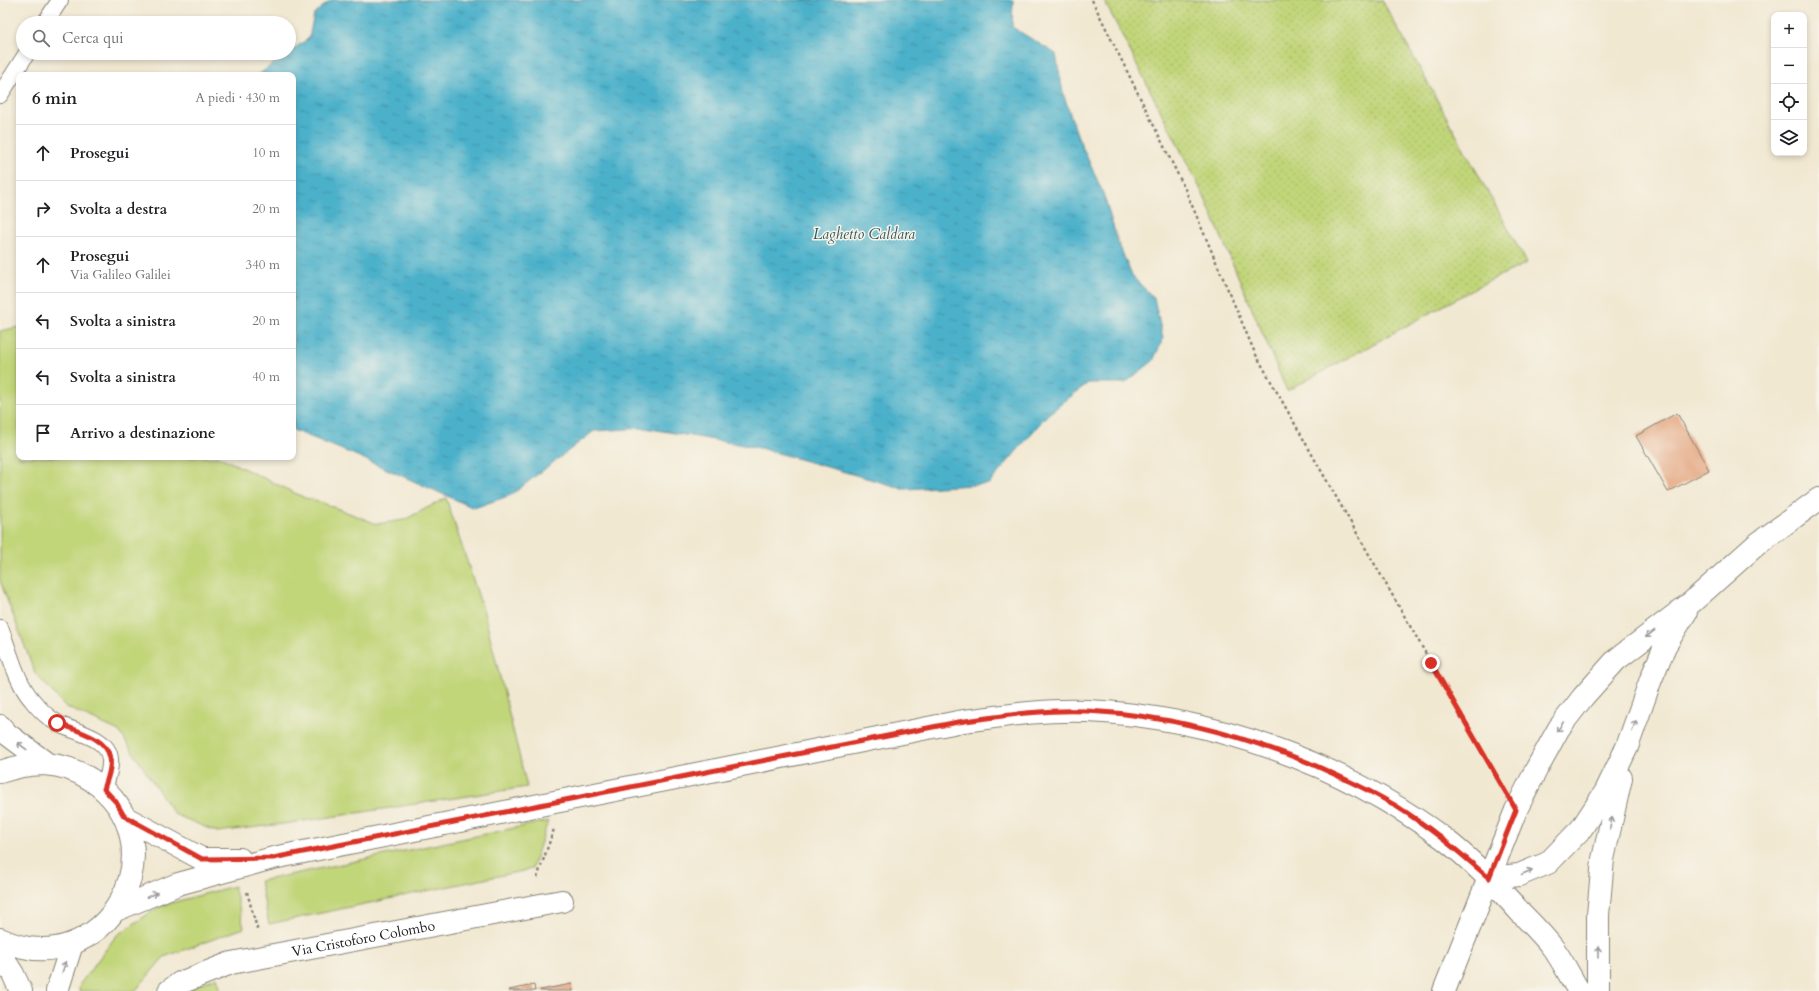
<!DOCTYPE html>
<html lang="it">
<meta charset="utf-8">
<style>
body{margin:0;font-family:Cardo,serif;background:#f2f2f2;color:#202124}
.controls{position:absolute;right:12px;top:12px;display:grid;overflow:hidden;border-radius:8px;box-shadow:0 2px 6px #0003}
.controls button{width:36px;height:36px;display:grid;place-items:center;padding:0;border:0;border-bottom:1px solid #e0e0e0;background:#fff;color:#202124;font:20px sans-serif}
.stop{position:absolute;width:12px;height:12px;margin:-9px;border:3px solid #d93025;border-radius:50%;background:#fff}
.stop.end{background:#d93025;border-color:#fff;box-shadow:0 1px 4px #0008}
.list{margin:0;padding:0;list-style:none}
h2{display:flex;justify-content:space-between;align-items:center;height:52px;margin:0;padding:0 16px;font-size:17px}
h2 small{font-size:13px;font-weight:400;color:#757577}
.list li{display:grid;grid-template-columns:26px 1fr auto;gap:12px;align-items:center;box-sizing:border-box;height:56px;padding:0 16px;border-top:1px solid #e0e0e0}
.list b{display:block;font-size:15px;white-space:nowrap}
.list p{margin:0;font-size:13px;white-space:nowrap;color:#757577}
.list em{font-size:13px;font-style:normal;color:#757577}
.icon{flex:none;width:22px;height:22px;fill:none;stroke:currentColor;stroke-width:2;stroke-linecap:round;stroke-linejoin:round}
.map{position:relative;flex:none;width:1819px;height:991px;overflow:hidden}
.search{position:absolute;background:#fff;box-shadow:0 2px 6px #0003;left:16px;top:16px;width:280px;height:44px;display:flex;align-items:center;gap:10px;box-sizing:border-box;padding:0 14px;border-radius:22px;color:#757577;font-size:15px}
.panel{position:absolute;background:#fff;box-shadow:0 2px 6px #0003;left:16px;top:72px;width:280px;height:388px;border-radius:8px}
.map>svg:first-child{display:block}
</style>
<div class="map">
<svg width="1819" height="991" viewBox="0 0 1819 991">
<defs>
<pattern id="park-dots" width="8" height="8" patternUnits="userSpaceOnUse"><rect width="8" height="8" fill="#c1d579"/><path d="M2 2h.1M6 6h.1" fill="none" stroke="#a5b668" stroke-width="1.8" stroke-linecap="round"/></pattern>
<pattern id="water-ripples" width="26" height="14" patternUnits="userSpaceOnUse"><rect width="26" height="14" fill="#4bb1ca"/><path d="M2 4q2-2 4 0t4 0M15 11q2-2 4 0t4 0" fill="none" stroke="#3e8fa3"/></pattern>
</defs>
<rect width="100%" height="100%" fill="#f7f3e8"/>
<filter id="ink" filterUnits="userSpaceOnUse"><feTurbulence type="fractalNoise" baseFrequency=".025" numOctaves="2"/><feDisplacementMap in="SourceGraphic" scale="8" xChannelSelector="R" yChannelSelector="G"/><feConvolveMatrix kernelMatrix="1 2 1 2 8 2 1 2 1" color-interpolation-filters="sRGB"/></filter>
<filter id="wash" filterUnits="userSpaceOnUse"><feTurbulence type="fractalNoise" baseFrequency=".012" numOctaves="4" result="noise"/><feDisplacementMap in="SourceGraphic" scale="16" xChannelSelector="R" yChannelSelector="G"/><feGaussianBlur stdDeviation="0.9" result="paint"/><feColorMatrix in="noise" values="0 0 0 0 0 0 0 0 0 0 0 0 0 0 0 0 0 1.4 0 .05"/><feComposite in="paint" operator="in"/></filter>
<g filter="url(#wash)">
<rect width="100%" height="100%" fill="#f1e8d1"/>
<!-- grass -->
<path fill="#c1d579" stroke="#6e784a" d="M19,327V457H220L305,498L318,501L377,524L404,520L446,498L485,616L527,787L291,823L217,832L174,814L119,731L66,707L35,673L0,581V331Z
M548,821L532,869L269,924L260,881Z
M234,886L244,928L164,957L135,991H79L80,984L116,936L160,906Z
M217,977L221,991H185Z"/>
<!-- park -->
<path fill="url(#park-dots)" stroke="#6e784a" d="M1104,0H1382L1527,263L1485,283L1287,391L1203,194Z"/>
<!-- water -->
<path fill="url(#water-ripples)" stroke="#346673" d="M331,0H1013L1012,27L1056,54L1063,93L1078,137L1103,193L1118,242L1132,276L1154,298L1163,339L1153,361L1125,383H1088L1047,415L989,484L905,489L760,448L645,428L594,431L511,495L474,508L355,455L293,430V75H258L309,38L314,14Z"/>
<g id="blocks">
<!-- building -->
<path fill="#e29d74" d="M1677,413L1709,470L1668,492L1636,436Z
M572,984L573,991H540V990Z
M534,985L535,991H509V990Z"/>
</g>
</g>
<g filter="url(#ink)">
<use href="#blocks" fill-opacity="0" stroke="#868276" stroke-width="1"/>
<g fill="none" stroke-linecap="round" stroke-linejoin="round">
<!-- service casing -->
<g stroke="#868276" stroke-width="18">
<path id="service" d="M45,23L60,0
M0,95L27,53
M0,628C9,650 16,682 32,700C39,709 47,717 57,723C72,732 108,736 110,759C111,769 107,780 104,789"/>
</g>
<!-- minor casing -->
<g stroke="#868276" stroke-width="24">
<g id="minor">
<path d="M1489,878L1519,875L1548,863L1581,829L1606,791L1627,747L1651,679L1665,646L1686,612"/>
<path d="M0,953L13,974L21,991"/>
<path d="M57,991L72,944"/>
<path id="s1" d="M169,991L180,983L231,963L562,901"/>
<path d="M1444,991L1516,810L1537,768L1559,728L1583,697L1616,660L1692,602L1756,545L1819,499"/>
<path d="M1598,991V915L1603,859L1621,778"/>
</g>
</g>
<!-- tertiary casing -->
<g stroke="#868276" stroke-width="24">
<path id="tertiary" d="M0,726L7,734L46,763
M0,772C32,761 60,760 90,779C187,844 103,988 0,939
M124,817L202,859H240
M116,910L178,884L273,858L958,722C1001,716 1044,709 1088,711C1214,717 1341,763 1443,838C1472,860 1497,886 1521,913C1532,924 1543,935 1553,948C1563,961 1570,977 1579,991"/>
</g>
<!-- path -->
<path stroke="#868276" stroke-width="2.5" stroke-dasharray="3 3" stroke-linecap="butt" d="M1092,0L1185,189L1255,353L1323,474L1500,783
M537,878L554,829
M247,892L258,932"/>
<!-- service -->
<use href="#service" stroke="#fff" stroke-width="16"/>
<!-- minor -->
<use href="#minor" stroke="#fff" stroke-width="22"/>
<!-- tertiary -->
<use href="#tertiary" stroke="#fff" stroke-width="22"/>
</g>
<!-- one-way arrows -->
<defs><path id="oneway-shaft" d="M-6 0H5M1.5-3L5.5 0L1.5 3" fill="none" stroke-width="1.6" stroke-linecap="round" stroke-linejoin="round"/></defs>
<g stroke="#999">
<use href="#oneway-shaft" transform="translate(1650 634) rotate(143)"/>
<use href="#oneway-shaft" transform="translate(1634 726) rotate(-71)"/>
<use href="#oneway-shaft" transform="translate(1560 727) rotate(124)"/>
<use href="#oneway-shaft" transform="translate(22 746) rotate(-143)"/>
<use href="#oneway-shaft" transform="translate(1611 823) rotate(-78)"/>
<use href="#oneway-shaft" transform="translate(1527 872) rotate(-24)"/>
<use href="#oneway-shaft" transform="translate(152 895) rotate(-23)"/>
<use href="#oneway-shaft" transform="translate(1598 952) rotate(-90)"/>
<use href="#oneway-shaft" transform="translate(64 967) rotate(-72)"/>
</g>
</g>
<g fill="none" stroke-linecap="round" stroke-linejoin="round" filter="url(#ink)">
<!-- route -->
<path stroke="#d93025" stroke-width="5" d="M57,723C74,730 107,737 110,758C112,768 107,780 104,789L116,802L124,816L202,859L273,858L958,722C1001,716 1044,709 1087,711C1165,715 1235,733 1307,762C1337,775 1368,789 1396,806C1430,827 1459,852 1489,878L1516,810L1431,663"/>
</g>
<g text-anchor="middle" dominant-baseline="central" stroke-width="3" stroke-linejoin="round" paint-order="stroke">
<!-- street labels -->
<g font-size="14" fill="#1c1c1c" stroke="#f7f3e8">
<text stroke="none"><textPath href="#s1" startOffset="203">Via Cristoforo Colombo</textPath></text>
</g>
<!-- water labels -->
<g font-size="15" font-style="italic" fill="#2f5862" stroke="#f7f3e8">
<text x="864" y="234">Laghetto Caldara</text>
</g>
</g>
</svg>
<div class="controls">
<button>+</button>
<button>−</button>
<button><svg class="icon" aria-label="locate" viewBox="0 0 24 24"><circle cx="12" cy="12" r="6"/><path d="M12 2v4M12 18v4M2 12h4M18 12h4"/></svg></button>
<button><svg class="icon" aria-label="layers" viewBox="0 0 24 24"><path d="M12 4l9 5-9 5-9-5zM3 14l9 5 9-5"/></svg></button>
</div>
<div class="stop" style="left:57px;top:723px"></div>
<div class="stop end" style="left:1431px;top:663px"></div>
<div class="search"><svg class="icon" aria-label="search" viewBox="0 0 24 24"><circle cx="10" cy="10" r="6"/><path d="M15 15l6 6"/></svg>Cerca qui</div>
<section class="panel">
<h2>6 min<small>A piedi · 430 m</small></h2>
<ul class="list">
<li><svg class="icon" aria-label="ahead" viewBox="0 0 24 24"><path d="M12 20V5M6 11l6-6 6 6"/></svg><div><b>Prosegui</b></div><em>10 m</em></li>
<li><svg class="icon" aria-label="right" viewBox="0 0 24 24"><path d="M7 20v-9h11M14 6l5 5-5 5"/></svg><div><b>Svolta a destra</b></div><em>20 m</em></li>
<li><svg class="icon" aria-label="ahead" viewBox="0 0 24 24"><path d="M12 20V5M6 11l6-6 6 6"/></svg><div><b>Prosegui</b><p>Via Galileo Galilei</p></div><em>340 m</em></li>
<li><svg class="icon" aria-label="left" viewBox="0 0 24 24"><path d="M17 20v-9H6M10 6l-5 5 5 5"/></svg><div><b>Svolta a sinistra</b></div><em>20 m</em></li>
<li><svg class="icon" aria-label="left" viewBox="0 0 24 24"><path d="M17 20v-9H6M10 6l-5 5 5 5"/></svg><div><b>Svolta a sinistra</b></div><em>40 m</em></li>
<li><svg class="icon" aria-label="arrive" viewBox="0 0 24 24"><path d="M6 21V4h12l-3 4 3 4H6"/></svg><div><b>Arrivo a destinazione</b></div></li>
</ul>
</section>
</div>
